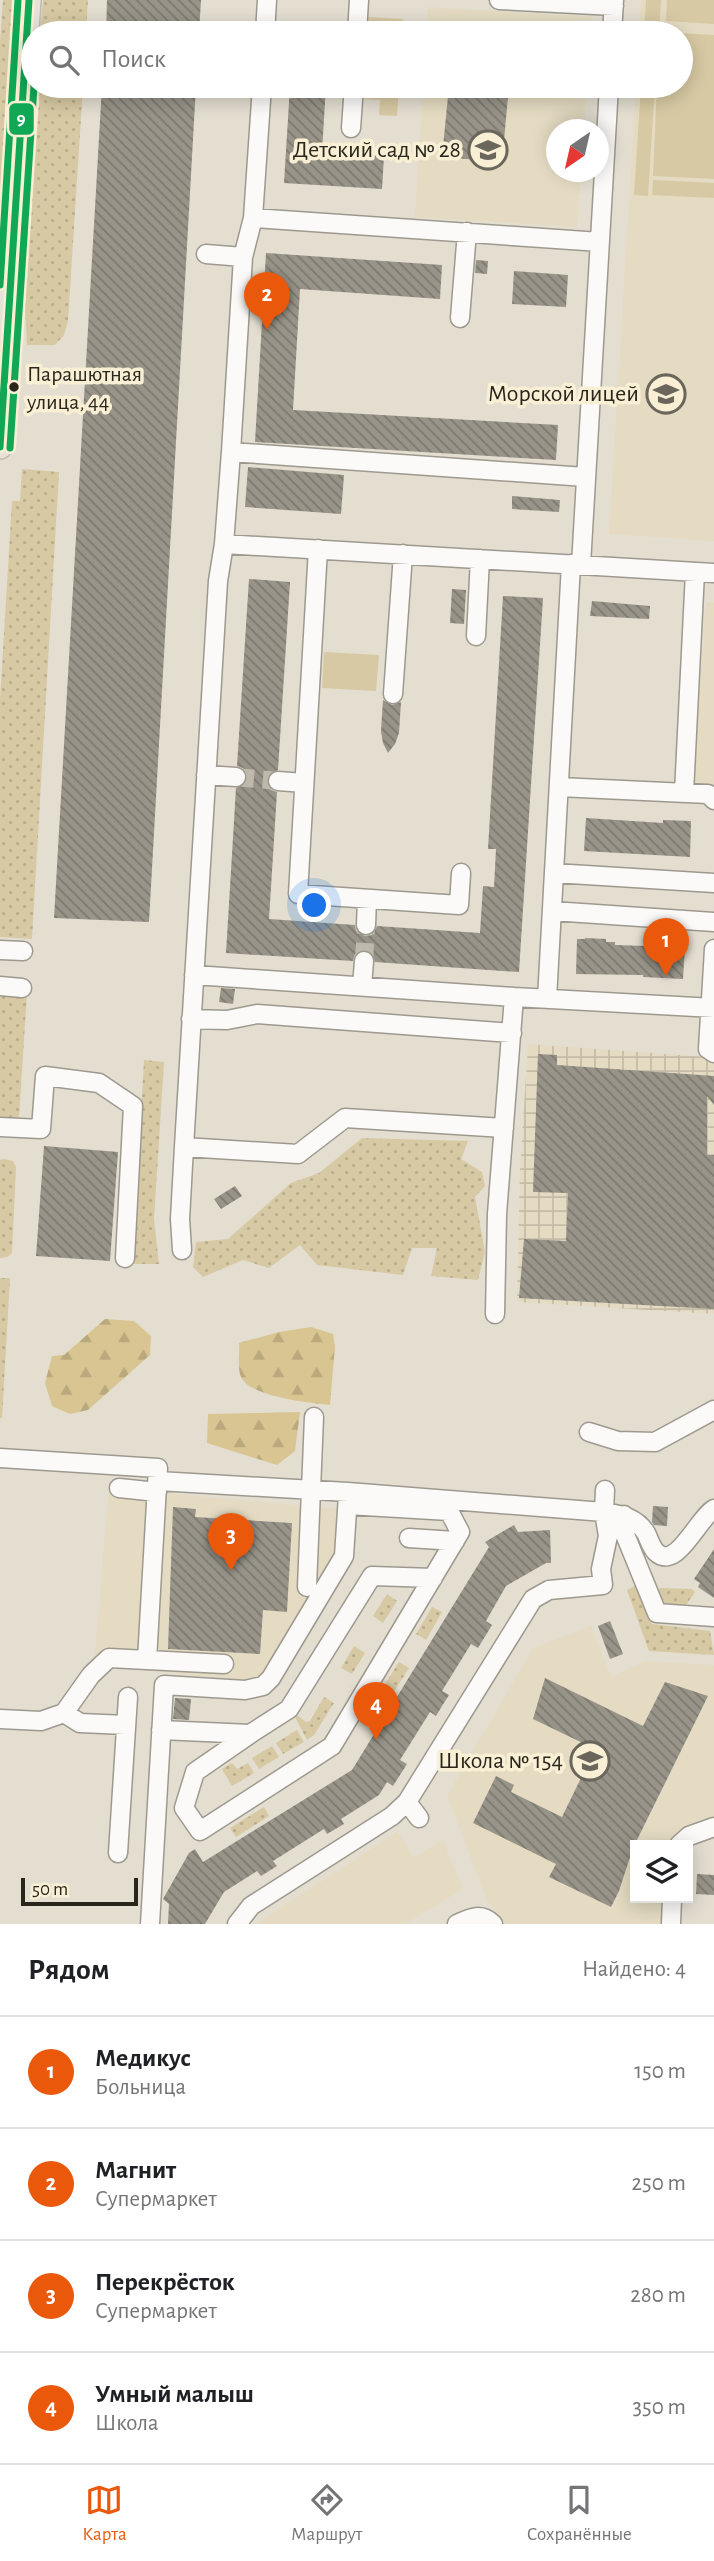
<!DOCTYPE html>
<html lang="ru">
<meta charset="utf-8">
<style>
body{margin:0;font-family:"Alegreya Sans",sans-serif;background:#f2f2f2;color:#202124}
.controls{position:absolute;right:21px;bottom:21px;display:grid;overflow:hidden;border-radius:0px;box-shadow:0 4px 18px #0003}
.controls button{width:63px;height:63px;display:grid;place-items:center;padding:0;border:0;border-bottom:2px solid #e0e0e0;background:#fff;color:#202124;font:35px sans-serif}
.compass{position:absolute;left:546px;top:119px;width:63px;height:63px;border-radius:50%;background:#fff;box-shadow:0 4px 18px #0003;rotate:214deg}
.scale{position:absolute;left:21px;bottom:18px;width:117px;box-sizing:border-box;padding-left:7px;border:4px solid #29261c;border-top:0;font-size:19px;line-height:24px;white-space:nowrap;color:#29261c;-webkit-text-stroke:5px #f9efd5;paint-order:stroke}
.you{position:absolute;left:315px;top:906px;width:24px;height:24px;margin:-18px;border:5px solid #fff;border-radius:50%;background:#1a73e8;box-shadow:0 0 0 10px #1a73e833}
.badge{display:grid;place-items:center;width:46px;height:46px;border-radius:50%;background:#ea580c;color:#fff;font-size:23px;font-weight:700}
.pin{position:absolute;translate:-50% -58px;filter:drop-shadow(0 2px 4px #0008)}
.pin::after{content:'';position:absolute;top:37px;width:24px;height:21px;background:inherit;clip-path:polygon(0 0,100% 0,50% 100%)}
.list{margin:0;padding:0;list-style:none}
h2{display:flex;justify-content:space-between;align-items:center;height:91px;margin:0;padding:0 28px;font-size:30px}
h2 small{font-size:23px;font-weight:400;color:#757577}
.list li{display:grid;grid-template-columns:46px 1fr auto;gap:21px;align-items:center;box-sizing:border-box;height:112px;padding:0 28px;border-top:2px solid #e0e0e0}
.list b{display:block;font-size:26px;white-space:nowrap}
.list p{margin:0;font-size:23px;white-space:nowrap;color:#757577}
.list em{font-size:23px;font-style:normal;color:#757577}
.icon{flex:none;width:38px;height:38px;fill:none;stroke:currentColor;stroke-width:2;stroke-linecap:round;stroke-linejoin:round}
.map{position:relative;flex:none;width:714px;height:1924px;overflow:hidden}
.search{position:absolute;background:#fff;box-shadow:0 4px 18px #0003;left:21px;right:21px;top:21px;height:77px;display:flex;align-items:center;gap:18px;box-sizing:border-box;padding:0 24px;border-radius:38px;color:#757577;font-size:26px}
.sheet{height:539px;background:#fff}
nav{display:flex;justify-content:space-around;align-items:center;box-sizing:border-box;height:98px;border-top:2px solid #e0e0e0;background:#fff;font-size:19px;color:#757577}
nav a{display:grid;justify-items:center;gap:4px}
nav .on{color:#ea580c}
.map>svg:first-child{display:block}
</style>
<div class="map">
<svg width="714" height="1924" viewBox="0 0 714 1924">
<defs>
<pattern id="industrial-grid" width="8" height="8" patternUnits="userSpaceOnUse" patternTransform="scale(1.75)"><rect width="8" height="8" fill="#e4dbc2"/><path d="M0 4h8M4 0v8" fill="none" stroke="#c4bca6"/></pattern>
<pattern id="grass-dots" width="8" height="8" patternUnits="userSpaceOnUse" patternTransform="scale(1.75)"><rect width="8" height="8" fill="#d7c9a3"/><path d="M2 2h.1M6 6h.1" fill="none" stroke="#b9ac8c" stroke-width="1.8" stroke-linecap="round"/></pattern>
<pattern id="forest-firs" width="22" height="20" patternUnits="userSpaceOnUse" patternTransform="scale(1.75)"><rect width="22" height="20" fill="#d8c592"/><path d="M5 1l3.5 6h-7zM16 11l3.5 6h-7z" fill="#b9a97d"/></pattern>
<pattern id="building-back-hatch" width="6" height="6" patternUnits="userSpaceOnUse" patternTransform="scale(1.75)"><rect width="6" height="6" fill="#989489"/><path d="M-1 5l2 2M0 0l6 6M5-1l2 2" fill="none" stroke="#7c796f"/></pattern>
</defs>
<rect width="100%" height="100%" fill="#e3ded0"/>
<!-- built -->
<path fill="#e4dbc2" d="M641,0H714V541L609,534L636,86H681V33H639Z
M428,7L592,17L591,33H426Z
M423,86H587L584,129L556,130V172H581L577,227L415,217Z
M706,602L714,603V784L693,782Z
M109,1488L338,1509L333,1560L259,1681L94,1666Z
M591,1626L611,1677L645,1661L714,1665V1818H705L676,1833L670,1845H635V1898H665L663,1924H505L488,1902L447,1796L533,1648Z
M397,1832L414,1857L443,1840L463,1889L405,1924H256Z"/>
<!-- industrial -->
<path fill="url(#industrial-grid)" d="M528,1044L708,1057L714,1063V1314L517,1302L520,1171Z"/>
<!-- grass -->
<path fill="url(#grass-dots)" d="M3,0H14L0,228V42Z
M43,0H88L86,33H40Z
M37,86H83L68,321L64,335L55,345H27L24,288Z
M22,469L59,472L32,939L0,937V700L12,501H20Z
M0,991L27,993L19,1118L0,1117Z
M144,1060L164,1062L154,1219L159,1264H133Z
M362,1138L468,1141L461,1159L482,1172L485,1186L475,1197L485,1252L478,1280L431,1276L437,1248H412L403,1275L317,1265L300,1245L269,1268L243,1260L203,1277L193,1267L196,1242L228,1239L291,1183L319,1173Z
M4,1159L13,1161L16,1167L12,1253L7,1257L0,1258V1160Z
M0,1278H10L2,1418H0Z
M637,1585L652,1624L710,1631L714,1655L649,1651L627,1590Z
M660,1588L692,1589L695,1592L686,1605L663,1603L658,1591Z
M387,1594L397,1601L383,1623L373,1616Z
M432,1607L442,1612L426,1640L416,1634Z
M354,1646L365,1653L352,1674L341,1668Z
M399,1662L409,1668L388,1701L378,1695Z
M324,1697L334,1703L314,1735L307,1740L295,1717L297,1715L306,1722L310,1721Z
M297,1730L304,1742L283,1754L276,1743Z
M272,1746L279,1757L259,1769L252,1758Z
M232,1763L237,1769L248,1763L254,1773L232,1786L222,1769Z
M264,1807L269,1816L236,1837L230,1828Z"/>
<!-- forest -->
<path fill="url(#forest-firs)" d="M105,1319L134,1321L151,1336L150,1355L88,1410L70,1414L52,1406L45,1383L52,1356L64,1355Z
M311,1327L333,1334L335,1346L330,1405C310,1403 250,1397 241,1377C237,1368 240,1353 239,1343L279,1332Z
M300,1412L295,1451L277,1465L207,1443L208,1414Z"/>
<!-- park -->
<path fill="#d7c9a3" d="M646,0H661L659,33H644Z
M667,0H714V24L666,21Z
M368,17L403,19L402,33H367Z
M660,32L714,35V179L653,176L657,86H681V33Z
M364,86H399L397,116L379,115L380,100L363,99Z
M641,86H655L648,196L634,195Z
M653,180L714,183V198L652,195Z
M324,652L379,655L376,691L322,688Z"/>
<!-- building -->
<path fill="url(#building-back-hatch)" d="M107,0H201L199,33H106Z
M102,86H196L149,922L54,918Z
M290,86H326L322,152L384,156L382,189L284,183Z
M449,86H509L502,162L442,157Z
M266,253L442,265L440,299L300,289L293,410L558,425L556,460L255,442Z
M476,260L488,261L487,274L475,273Z
M514,271L568,275L566,307L512,304Z
M248,467L344,475L341,514L245,507Z
M512,496L560,500L559,512L512,509Z
M249,579L290,582L278,770L269,774L267,781L271,790L277,792L269,919L355,925L356,931L365,936L372,935L377,926L480,933L483,886L494,887L496,849H488L503,596L543,598L519,972L375,962L371,952L364,950L355,954L353,961L226,953L236,788L245,784L247,777L243,768L237,766Z
M452,589L466,590L464,624L450,623Z
M592,601L650,606L649,619L590,616Z
M383,700L392,705L401,702L399,733L395,744L388,753L383,743L381,731Z
M586,818L663,823V820L691,821L690,857L584,851Z
M585,938L606,939V942H615V945L646,946V940L676,942L675,945L685,946L683,979L643,977V975L576,974L577,939H585Z
M221,988L235,989L233,1004L219,1002Z
M538,1054L557,1055V1065L714,1076V1105L707,1096V1155H714V1309L519,1298L524,1239L566,1241L568,1193L533,1192Z
M44,1146L118,1152L110,1261L36,1256Z
M235,1186L242,1196L221,1209L214,1199Z
M653,1506L668,1507L667,1526L654,1525L652,1522Z
M173,1507L196,1509L195,1517L292,1523L287,1612L263,1610L260,1654L168,1649Z
M514,1525L518,1532L550,1530L551,1563H546L506,1586L486,1621L492,1625L478,1648L471,1644L442,1691L449,1695L442,1706L436,1716L430,1712L400,1760L407,1764L393,1786L387,1782L379,1795L341,1819L344,1824L327,1834L324,1829L273,1861L277,1866L261,1876L257,1871L224,1892L205,1924H168L169,1904L163,1899L189,1853L195,1849L203,1862L352,1770L489,1547L485,1542Z
M714,1549V1598L698,1587L700,1583L694,1579Z
M610,1621L623,1654L610,1659L598,1626Z
M545,1678L643,1726L665,1682L708,1696L633,1848L619,1891L611,1907L549,1877L556,1864L473,1823L496,1776L514,1785L511,1792L562,1817L595,1749L533,1719Z
M175,1698L191,1699L189,1720L173,1719Z
M697,1874L714,1875V1895L696,1894Z"/>
<g fill="none" stroke-linecap="round" stroke-linejoin="round">
<!-- minor-tunnel -->
<path stroke="#beb9ac" stroke-width="18" stroke-dasharray="18 9" stroke-linecap="butt" d="M236,777L278,781
M364,961L366,925"/>
<!-- minor casing -->
<g stroke="#9d998f" stroke-width="21">
<path id="minor" d="M499,0L614,6
M265,33L267,0
M357,33L359,0
M612,33L614,0
M351,128L354,86
M253,218L262,86
M206,254L243,257
M460,318L467,232
M231,452L224,544L714,573
M585,477L231,452L243,257L253,218L600,242
M224,544L218,581L184,1147L298,1154L345,1118L504,1128
M318,549L298,894L459,905L461,873
M581,565L609,86
M476,636L480,559
M393,694L403,554
M206,775L236,777
M278,781L304,783
M559,787L708,794L714,800
M684,793L695,572
M554,873L714,883
M552,911L714,922
M366,925L367,899
M714,949L708,1049L714,1053
M0,950L23,951
M194,975L514,997L714,1008
M0,986L22,988
M362,986L364,961
M547,999L571,564
M191,1019L227,1020L257,1014L512,1033
M0,1127L41,1129L45,1076L99,1083L133,1106L125,1258
M182,1250L180,1219L184,1147
M495,1314L497,1214L514,997
M589,1432L618,1441L655,1442L714,1410
M0,1458L158,1468L147,1660
M158,1481L348,1492L604,1512C621,1515 636,1517 646,1533C649,1539 651,1547 656,1552C676,1572 698,1518 714,1509
M119,1488L157,1492
M624,1515V1532L657,1613L714,1617
M409,1538L455,1541
M307,1587L314,1417
M64,1713L80,1723L126,1725
M0,1719L41,1721L64,1713L91,1675L109,1658L224,1664
M161,1730L250,1734L195,1772L184,1808L200,1831L332,1746L460,1532L449,1511L348,1505
M250,1734L289,1709L372,1576L433,1578
M407,1802L419,1818
M679,1845L689,1836L714,1827
M118,1853L128,1697
M150,1924L164,1685L245,1690L263,1686L271,1678L344,1556L348,1495
M237,1924L251,1906L392,1816L407,1802L533,1599L549,1590L603,1585L601,1569L608,1536L604,1512L605,1490
M457,1924C470,1918 481,1912 493,1924
M671,1924L672,1898"/>
</g>
<!-- major casing -->
<g stroke="#bebbb4" stroke-width="26">
<path id="major" d="M0,447L29,0"/>
</g>
<!-- minor -->
<use href="#minor" stroke="#fbfaf8" stroke-width="18"/>
<!-- major -->
<use href="#major" stroke="#e6e2d7" stroke-width="23"/>
<!-- bus-1 casing -->
<g stroke="#f9efd5" stroke-width="12">
<path id="bus-1" d="M0,447L29,0"/>
</g>
<!-- bus-2 casing -->
<g stroke="#f9efd5" stroke-width="12">
<path id="bus-2" d="M10,448L34,86"/>
</g>
<!-- bus-3 casing -->
<g stroke="#f9efd5" stroke-width="12">
<path id="bus-3" d="M0,285L18,0"/>
</g>
<!-- bus-1 -->
<use href="#bus-1" stroke="#10a855" stroke-width="7"/>
<!-- bus-2 -->
<use href="#bus-2" stroke="#10a855" stroke-width="7"/>
<!-- bus-3 -->
<use href="#bus-3" stroke="#10a855" stroke-width="7"/>
</g>
<!-- icons -->
<defs>
<g id="school-ring" transform="scale(2.0125)"><circle r="9.5" fill="#f9efd5" stroke="#6a665b" stroke-width="1.5"/><path d="M0-5L7-2L0 1L-7-2ZM-4 1L0 2.5L4 1V4Q0 6-4 4Z" fill="#6a665b"/></g>
<g id="university-ring" transform="scale(2.0125)"><circle r="9.5" fill="#f9efd5" stroke="#6a665b" stroke-width="1.5"/><path d="M0-5L7-2L0 1L-7-2ZM-4 1L0 2.5L4 1V4Q0 6-4 4Z" fill="#6a665b"/></g>
</defs>
<g fill-rule="evenodd">
<use href="#school-ring" x="488" y="150"/>
<use href="#university-ring" x="666" y="394"/>
<use href="#school-ring" x="590" y="1761"/>
</g>
<!-- markers -->
<circle fill="#29261c" stroke="#f9efd5" stroke-width="2.5" cx="14" cy="387" r="6"/>
<g text-anchor="middle" dominant-baseline="central" stroke-width="7" stroke-linejoin="round" paint-order="stroke">
<!-- bus labels -->
<g font-size="22" fill="#29261c" stroke="#f9efd5" text-anchor="start">
<text x="27" y="374">Парашютная<tspan x="27" dy="28">улица, 44</tspan></text>
</g>
<!-- poi labels -->
<g font-size="24" fill="#29261c" stroke="#f9efd5" text-anchor="end">
<text x="461" y="150">Детский сад № 28</text>
<text x="639" y="394">Морской лицей</text>
<text x="563" y="1761">Школа № 154</text>
</g>
</g>
<rect stroke="#f9efd5" stroke-width="2.5" x="8" y="102" width="27" height="34" rx="7" fill="#10a855"/>
<g font-size="19" text-anchor="middle" font-weight="bold" fill="#fff">
<text x="21" y="125">9</text>
</g>
</svg>
<div class="controls">
<button><svg class="icon" aria-label="layers" viewBox="0 0 24 24"><path d="M12 4l9 5-9 5-9-5zM3 14l9 5 9-5"/></svg></button>
</div>
<svg class="compass" viewBox="-18 -18 36 36"><path d="M0-13l5 13h-10z" fill="#e53935"/><path d="M0 13l5-13h-10z" fill="#757577"/></svg>
<div class="scale">50 m</div>
<div class="you"></div>
<div class="pin badge" style="left:666px;top:976px">1</div>
<div class="pin badge" style="left:267px;top:330px">2</div>
<div class="pin badge" style="left:231px;top:1571px">3</div>
<div class="pin badge" style="left:376px;top:1740px">4</div>
<div class="search"><svg class="icon" aria-label="search" viewBox="0 0 24 24"><circle cx="10" cy="10" r="6"/><path d="M15 15l6 6"/></svg>Поиск</div>
</div>
<section class="sheet">
<h2>Рядом<small>Найдено: 4</small></h2>
<ul class="list">
<li><span class="badge">1</span><div><b>Медикус</b><p>Больница</p></div><em>150 m</em></li>
<li><span class="badge">2</span><div><b>Магнит</b><p>Супермаркет</p></div><em>250 m</em></li>
<li><span class="badge">3</span><div><b>Перекрёсток</b><p>Супермаркет</p></div><em>280 m</em></li>
<li><span class="badge">4</span><div><b>Умный малыш</b><p>Школа</p></div><em>350 m</em></li>
</ul>
</section>
<nav>
<a class="on"><svg class="icon" aria-label="map" viewBox="0 0 24 24"><path d="M3 6l6-2 6 2 6-2v14l-6 2-6-2-6 2zM9 4v14M15 6v14"/></svg>Карта</a>
<a><svg class="icon" aria-label="directions" viewBox="0 0 24 24"><path d="M12 3l9 9-9 9-9-9zM9 14v-3h6M13 9l2 2-2 2"/></svg>Маршрут</a>
<a><svg class="icon" aria-label="saved" viewBox="0 0 24 24"><path d="M7 4h10v16l-5-4-5 4z"/></svg>Сохранённые</a>
</nav>
